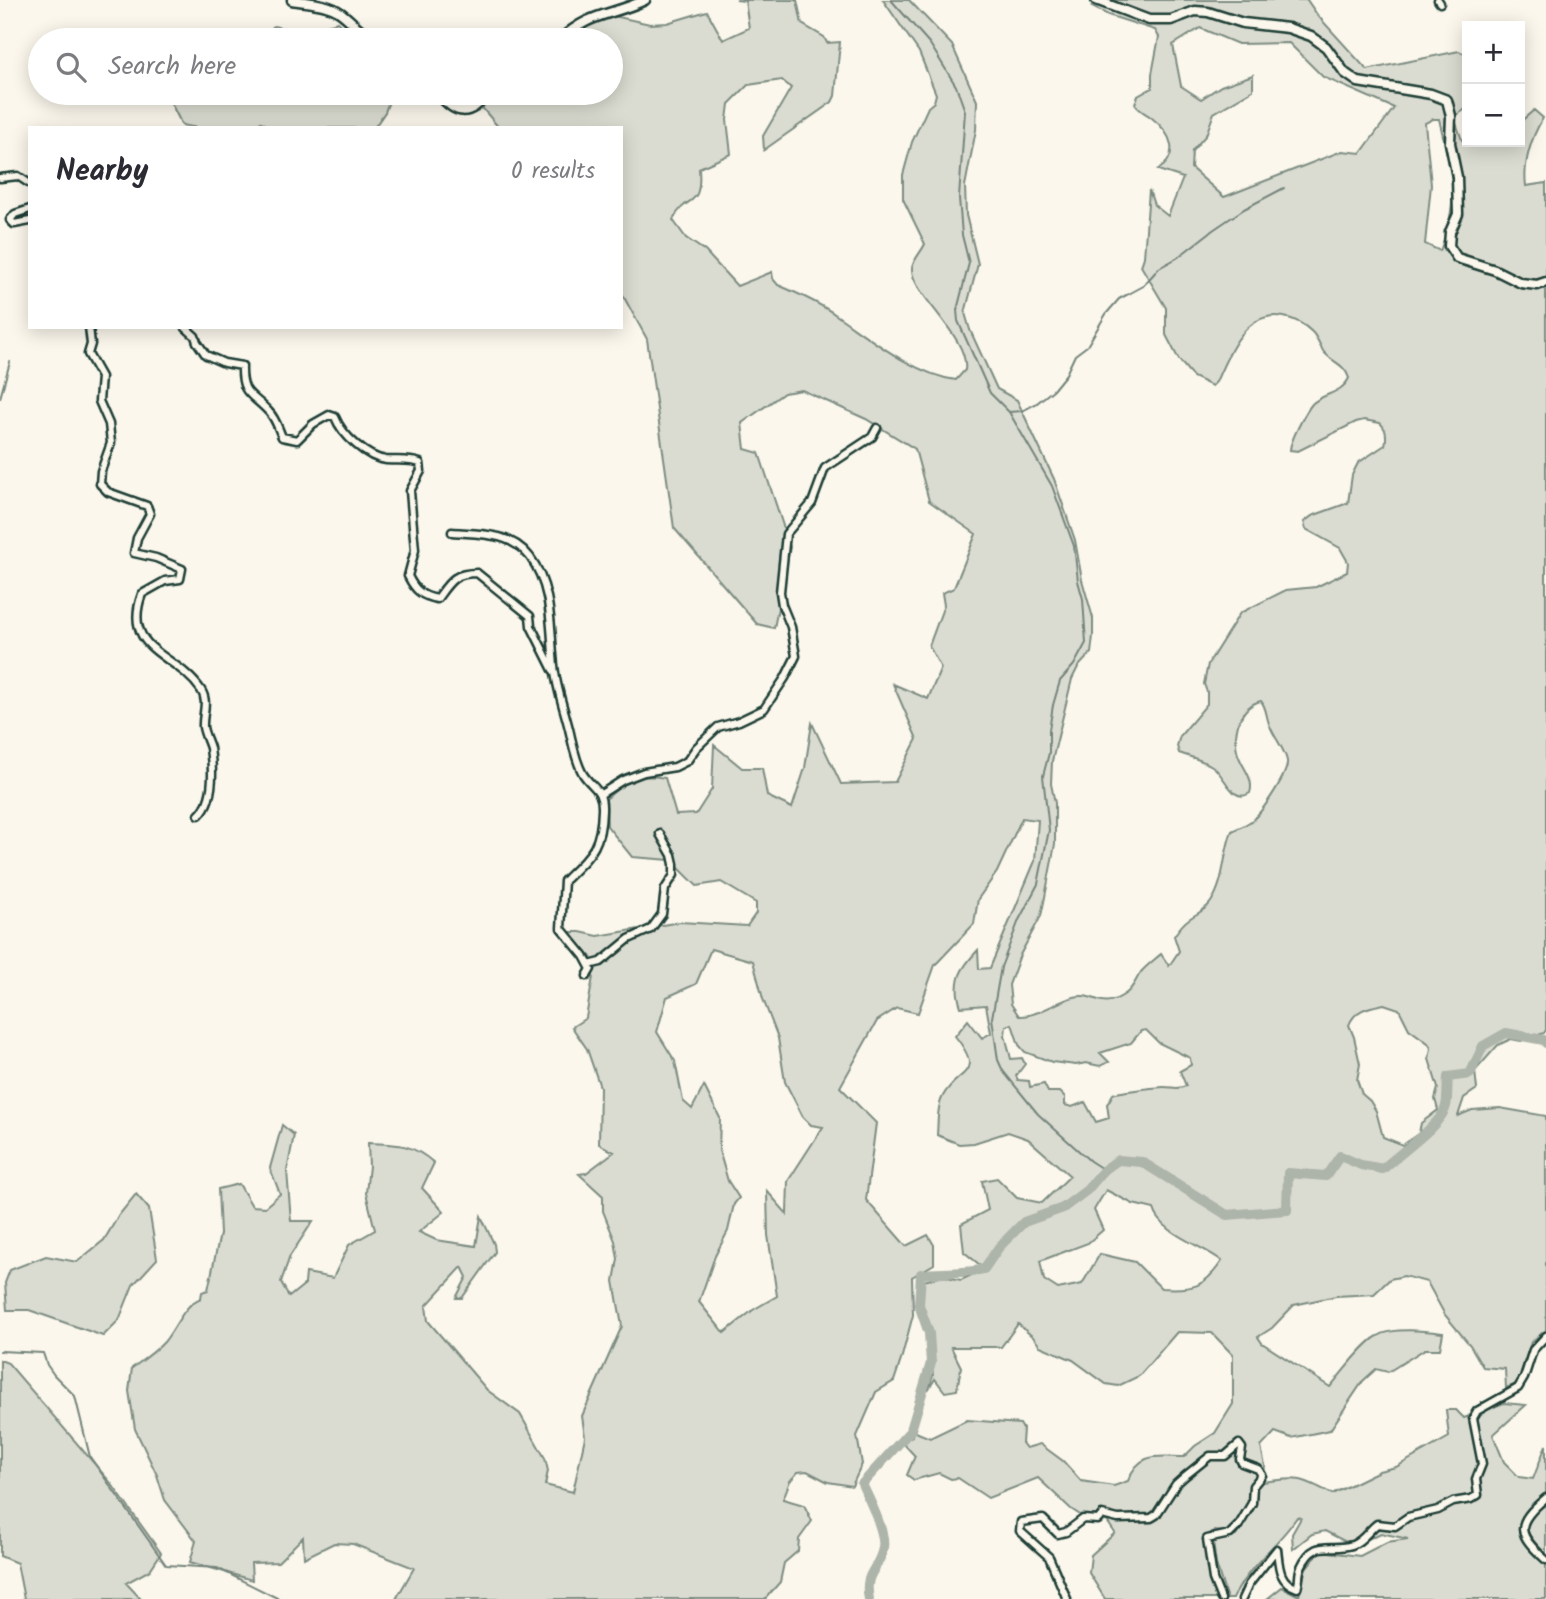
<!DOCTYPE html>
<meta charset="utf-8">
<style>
body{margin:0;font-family:Kalam,sans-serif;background:#f7f7f7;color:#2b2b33}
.controls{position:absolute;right:21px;top:21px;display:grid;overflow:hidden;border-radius:0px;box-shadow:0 4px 18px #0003}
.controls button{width:63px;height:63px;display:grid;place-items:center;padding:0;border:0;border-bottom:2px solid #e1e1e2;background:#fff;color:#2b2b33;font:35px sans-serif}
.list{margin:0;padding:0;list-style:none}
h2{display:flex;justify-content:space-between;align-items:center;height:91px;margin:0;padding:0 28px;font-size:30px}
h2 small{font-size:23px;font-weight:400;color:#7c7c81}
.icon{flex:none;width:38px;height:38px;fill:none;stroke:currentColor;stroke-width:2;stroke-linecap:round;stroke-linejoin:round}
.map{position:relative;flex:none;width:1546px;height:1599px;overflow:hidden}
.search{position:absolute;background:#fff;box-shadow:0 4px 18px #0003;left:28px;top:28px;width:595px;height:77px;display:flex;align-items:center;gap:18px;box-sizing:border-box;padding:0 24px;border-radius:38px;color:#7c7c81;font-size:26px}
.panel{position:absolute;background:#fff;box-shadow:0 4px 18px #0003;left:28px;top:126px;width:595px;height:203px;border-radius:0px}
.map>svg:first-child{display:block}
</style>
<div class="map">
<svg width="1546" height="1599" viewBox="0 0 1546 1599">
<rect width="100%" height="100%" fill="#fbf7ec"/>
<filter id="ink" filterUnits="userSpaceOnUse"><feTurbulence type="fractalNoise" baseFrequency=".0143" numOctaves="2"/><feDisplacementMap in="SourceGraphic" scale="14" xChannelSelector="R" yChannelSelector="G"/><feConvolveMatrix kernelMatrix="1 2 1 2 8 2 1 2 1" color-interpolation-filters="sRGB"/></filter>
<g filter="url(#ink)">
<!-- green -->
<path fill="#dbdcd1" stroke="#7d8c82" stroke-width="2" fill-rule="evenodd" d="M736,0H797L802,24L824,37L827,43L840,42L835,96L832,102L764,150L763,136L791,88L782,80L748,85L729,104L727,120L731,154L699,168C702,211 687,192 673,220L686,238L705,251L737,286L772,272L773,279L778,285C797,293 819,303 836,315C871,339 913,374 956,380L965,370C970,337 910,293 912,268C913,260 922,251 925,244L903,199V175L912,142L928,107L934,102L936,94L919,52L883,0H909L952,45L977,101L976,130L965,186L966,215L978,264L965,313L970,330L997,389L1017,400L1054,479L1075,540L1082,580L1093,618V636L1091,653L1078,667L1072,679L1052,761L1051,784L1055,803V844L1045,897L1041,916L1020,955L1009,985L1011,1004L1019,1016C1037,1017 1057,1001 1074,997C1096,991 1099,1012 1125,994C1134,988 1135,980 1141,972C1146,966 1154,960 1161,954L1169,966L1179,951L1174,936C1178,930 1183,923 1189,919C1197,913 1205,911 1211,902C1225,881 1223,853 1232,831C1238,828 1246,825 1251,821C1261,814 1289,773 1287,761C1285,750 1274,737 1270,726C1266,718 1267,708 1261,701C1240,706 1233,731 1237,751C1240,766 1255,777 1250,793C1232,805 1225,774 1212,766C1202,760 1190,757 1179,753L1177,746L1180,736L1207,704V692L1204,684L1208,664L1240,613L1286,590L1316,587L1347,572L1348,562L1340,548L1306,529L1304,522L1312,516L1348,503L1352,475L1358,463L1385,445C1387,437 1387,429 1380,423L1364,420L1356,422L1298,451L1290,450C1290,441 1306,411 1312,404C1323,393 1342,394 1349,378C1345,364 1331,362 1323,351C1320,345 1317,337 1312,332C1305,325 1295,319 1284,317C1246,309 1228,354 1216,382L1212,386L1193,377L1179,360L1166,335V308L1141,266L1144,257L1149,190L1154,205L1168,216L1183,178L1158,170C1181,155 1171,133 1152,118C1145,112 1140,112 1135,104L1138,96L1152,88V74L1159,37L1155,30L1108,15L1092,7L1105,0H1307L1318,16L1367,70L1459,51L1467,55V108L1454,117L1462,140L1520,142V122L1534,110L1543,118C1531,138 1523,163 1526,186L1546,183V1030L1544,1033L1521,1041L1511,1039L1498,1045L1475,1071L1477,1089L1464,1098L1458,1116L1472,1110L1500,1108L1546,1116V1330L1531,1342L1517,1384L1506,1388L1505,1369L1483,1367L1470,1345L1445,1315L1427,1282L1404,1276L1390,1279L1374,1294L1336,1296L1294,1305L1272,1328L1258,1337L1262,1343L1330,1387C1341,1374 1364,1343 1378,1336C1393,1327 1426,1331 1443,1333L1440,1349H1425L1388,1372L1376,1369L1363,1381L1330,1430L1291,1438L1275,1432L1261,1447L1265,1466L1263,1482C1297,1477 1301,1477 1332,1494L1379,1471L1396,1467L1449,1437L1446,1410H1456L1464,1418L1504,1403L1526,1405L1493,1435L1504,1462L1519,1477L1533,1479L1546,1445V1599H1267L1282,1587L1299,1596L1306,1568L1320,1551L1360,1556L1387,1542L1408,1539L1381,1533L1368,1539L1346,1542L1325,1531L1312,1534L1293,1549L1292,1534L1301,1518L1297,1517C1278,1546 1248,1565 1233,1599H1227L1216,1564L1213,1542L1236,1536L1256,1504L1257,1487L1262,1482L1253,1481C1250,1502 1243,1517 1228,1532L1214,1531L1204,1537L1208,1571L1219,1599H1105L1089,1573L1091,1555L1115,1533L1107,1521L1091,1522L1071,1509L1038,1478L988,1498L958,1478L951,1479L939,1473L914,1480L907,1475L915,1456L902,1442L912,1436L913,1431L930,1438L967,1420L1020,1424L1023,1429L1022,1443L1026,1448L1040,1444L1063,1461L1081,1481L1114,1486L1128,1481C1139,1451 1158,1457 1184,1457L1195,1446L1215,1433L1233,1404V1355L1212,1333L1177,1332L1139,1376L1118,1386L1106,1384L1073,1360L1040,1346L1033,1337L1018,1324L1001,1347H951L961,1367L957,1390L945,1392L935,1379L928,1390L933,1375L930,1333L920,1306L924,1281L942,1276L961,1280L985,1269L964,1252L961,1224L988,1210L982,1181L997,1178L1017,1198L1042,1203L1070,1176L1028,1139L1008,1132L974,1143L959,1144L937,1135C938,1122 937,1107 943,1096C958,1069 986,1075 955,1036L968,1020L982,1038L991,1033L986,1005L961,1007C952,981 961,968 978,950L979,969L990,968L1035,861L1038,820L1022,818L997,872L978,899L974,924L935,965L918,1013L897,1008L877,1021L840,1087L876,1123L866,1200L906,1246L928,1235L934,1245V1264L912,1277L913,1315L901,1360L894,1381L876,1392L857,1436L862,1464L852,1486L828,1482L807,1471L798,1472L790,1481L783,1499L804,1505L812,1521L799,1539L798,1551L784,1563L780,1582L765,1599H396L414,1568L353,1544L334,1543L304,1558L303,1537L278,1562L251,1563L252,1580L190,1562L196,1541L165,1500L157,1475L135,1429L129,1391L132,1368C143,1360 155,1352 164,1342C176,1328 183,1305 201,1298L202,1292L208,1290L220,1234L218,1189L239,1184L252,1206L265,1207L280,1194L270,1168L282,1125L294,1135L287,1171L291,1221H313L290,1256L281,1282L289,1297L305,1284L306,1273L333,1278L349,1245L375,1230L366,1193L369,1166L368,1143C397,1144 411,1143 434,1163L422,1188L444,1212L419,1232L436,1240L476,1246L481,1216L494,1244L495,1252L462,1298H456L467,1277L462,1267L426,1306L428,1321L487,1390L520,1414L545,1458L548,1471L545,1485L573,1492L585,1437L582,1416L622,1326L614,1281L618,1259L615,1241L603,1211V1196L579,1174L586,1173L614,1152L599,1144L600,1087L587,1049L572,1027L586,1018L593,977L591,957L566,932H580L598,936L680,922L747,926L756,913V903L721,882L697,886L671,860L632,857L607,826L606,799C626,780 637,773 665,778L676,815L696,814L712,789L714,745L742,768H762L767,796L792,808L805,768L812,723L841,784L895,782L917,739L893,684L928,699L941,668L929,646L944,605L942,593L954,588L976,534L929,501L915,449L866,419L802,390L784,393L742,423L745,449L759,453L790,547L774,628L757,624L674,528L647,339L621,292V128H499L479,104L487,93H611V40H558L600,13L650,24L667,23L707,11L723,40L749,28L745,1ZM1200,28L1238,44L1289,43L1323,77L1394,108L1361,153L1342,151L1224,197L1191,168L1192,151L1206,135L1214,113L1253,90V75L1221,86L1201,99L1181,86L1173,45ZM1433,119H1439C1452,175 1461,195 1440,251L1425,244L1431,185L1425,123ZM711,949L753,961L763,999L778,1038L785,1082L803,1117L811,1125L823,1127L788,1181L787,1214L767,1191L768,1235L777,1296L753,1310L724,1333L699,1302L715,1256L728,1231L734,1204L739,1198L728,1181L719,1150L720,1118L704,1086L692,1109L683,1101L675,1061L657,1032L667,997L696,984ZM1384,1004L1399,1009L1409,1029L1428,1043L1431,1048L1429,1059L1438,1088L1435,1099L1438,1110L1421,1123L1419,1133L1403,1145L1383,1137L1376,1111L1370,1101L1362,1094L1357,1080L1360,1064L1354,1037L1349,1025C1355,1009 1369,1007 1384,1004ZM1012,1024L1019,1045L1025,1052L1052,1062L1076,1065L1086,1063L1100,1066L1109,1062L1100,1053L1131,1043L1141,1031L1146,1030L1159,1043L1190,1058L1191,1065L1180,1071L1186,1086C1178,1090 1173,1087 1164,1087C1158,1087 1116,1092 1113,1094C1111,1097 1110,1101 1107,1104L1109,1118L1096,1122L1085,1102L1072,1107L1065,1105V1097L1060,1092H1048L1044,1084L1030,1087L1029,1081L1018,1080L1016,1076L1025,1064L1022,1058L1011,1059L1005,1035L1006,1026ZM1106,1190L1133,1204L1154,1209C1161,1234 1202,1245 1222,1261C1204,1288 1193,1290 1161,1288L1135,1262L1100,1254L1082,1284L1058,1289L1044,1280L1040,1261L1088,1243L1103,1230L1094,1210Z
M338,22L351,40H258L274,26L300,32Z
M166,93H392L385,112L374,128H272L261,122L254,128H198L182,125Z
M136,1194L149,1209L157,1259L133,1285L119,1320L103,1336L29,1310H7L5,1283L10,1270L46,1256L77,1262L104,1240L119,1215Z
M0,1360L8,1363L111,1483L161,1553L150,1570L126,1583L141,1599H24L17,1563L0,1556Z"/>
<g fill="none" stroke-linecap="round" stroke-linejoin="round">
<!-- stream -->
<path stroke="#74847b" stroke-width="2" d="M891,0L930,44L956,86L965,111L959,198L962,235L969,263L957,310L958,321L990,393L1009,412L1052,486L1074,546L1078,581L1083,599L1086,643L1074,665L1060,681L1053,705L1049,730V753L1043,776L1049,830L1038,884L1019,920L1001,967L992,1018L998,1060L1003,1071L1038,1114L1090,1161L1104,1170
M0,398L10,362
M1009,412L1022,411L1037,403L1053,390L1066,374L1075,355L1087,346L1106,314L1119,299L1143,286L1159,268L1177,258L1213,230L1244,209L1284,188
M0,1351L43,1353L47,1365L54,1375L75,1396L90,1457L166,1565L217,1568L279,1599"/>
<!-- river -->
<path stroke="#adb4aa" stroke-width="10" d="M869,1599C863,1571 880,1570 883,1547C886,1532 869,1499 862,1484L911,1430L931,1363L929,1333L919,1305L921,1274C943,1272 963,1274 984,1269L999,1247L1024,1222L1063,1208L1087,1190L1104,1170L1118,1160L1142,1162L1227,1215L1287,1210L1288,1173L1326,1176L1340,1156L1361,1165L1383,1169C1398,1154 1442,1125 1446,1106C1448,1097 1447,1086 1448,1077L1470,1074L1483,1046L1506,1033L1544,1040L1546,1043"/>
<!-- street casing -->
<g stroke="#1f3d34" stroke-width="11">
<path id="street" d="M1438,0L1440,3
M0,178L18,176L30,184
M30,209L15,214L10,220L14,224L30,221
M89,327L91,344L88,354L101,377L99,401L109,424L111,443L101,471L100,484L108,492L147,506L150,514L137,538L134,553L156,558L182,569L180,579L165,581L142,594C121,651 176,653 201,690C209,702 202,714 203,727C204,734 208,741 210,748C213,769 215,800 199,815
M185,327L195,336L197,342L206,355L224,363L242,366C241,396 252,393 269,412C276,419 278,428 282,437L297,440L313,424L329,415L335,417C342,435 367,458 386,460C399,461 408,459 420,463L421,471L410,491L415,550L408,576C415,590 421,596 437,599C450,581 454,573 477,573L530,616L531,626L553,670L554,668
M452,532C480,534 511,532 530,557C553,588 550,629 554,665C556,688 565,711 570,733C573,746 576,762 583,774C592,788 603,789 602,810C601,849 590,855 564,881L561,928L584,956L591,969L587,976
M601,794L623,780L644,772L675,767L687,761L696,748L718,727L739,721L764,709L785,678L796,656L791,627L782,605L780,592L786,534L812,503L825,468L872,437L877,428
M589,965L601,962L629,939L651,929L662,914L665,889L674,875V864L672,855L660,834
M1546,1498C1514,1524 1517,1534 1546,1560
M1067,1599L1049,1557L1020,1531L1021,1522L1043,1519L1058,1534L1066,1532L1083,1519L1098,1520L1102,1515L1118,1519L1151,1518L1156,1515L1176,1484L1185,1476L1210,1456H1225L1239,1444L1242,1448L1240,1459L1242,1463L1258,1469L1262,1475L1253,1486L1252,1503L1239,1525L1230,1534L1207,1539L1213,1579L1221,1599
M1242,1599L1249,1584L1277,1549C1279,1565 1278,1582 1297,1588C1300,1581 1298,1574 1301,1567C1315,1537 1330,1552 1352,1545C1362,1542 1369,1530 1377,1524L1395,1526L1408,1517L1438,1510L1453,1502L1471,1499L1478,1495L1476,1479L1482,1464L1473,1418L1477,1411L1518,1388L1524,1378L1533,1350L1546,1336"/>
</g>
<!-- secondary casing -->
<g stroke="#1f3d34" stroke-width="13">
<path id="secondary" d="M292,0C308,3 327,3 341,13C353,22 362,34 376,40
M1096,0L1149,20H1171L1195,11L1208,12L1243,23L1288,28L1311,36L1326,47L1345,73L1358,82L1431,94L1447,100L1451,116L1450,143L1457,177L1458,214L1450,232L1449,246L1457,258L1495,270L1521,283L1537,285L1546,282
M560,40C590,12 611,16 645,0
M438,93C456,116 470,117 488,93"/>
</g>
<!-- street -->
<use href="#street" stroke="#fbf7ec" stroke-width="6"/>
<!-- secondary -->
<use href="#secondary" stroke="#fbf7ec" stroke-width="8"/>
</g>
</g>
</svg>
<div class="controls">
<button>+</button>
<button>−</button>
</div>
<div class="search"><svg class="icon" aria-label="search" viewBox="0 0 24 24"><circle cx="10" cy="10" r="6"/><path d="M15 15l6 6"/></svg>Search here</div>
<section class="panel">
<h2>Nearby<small>0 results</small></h2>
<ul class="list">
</ul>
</section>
</div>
